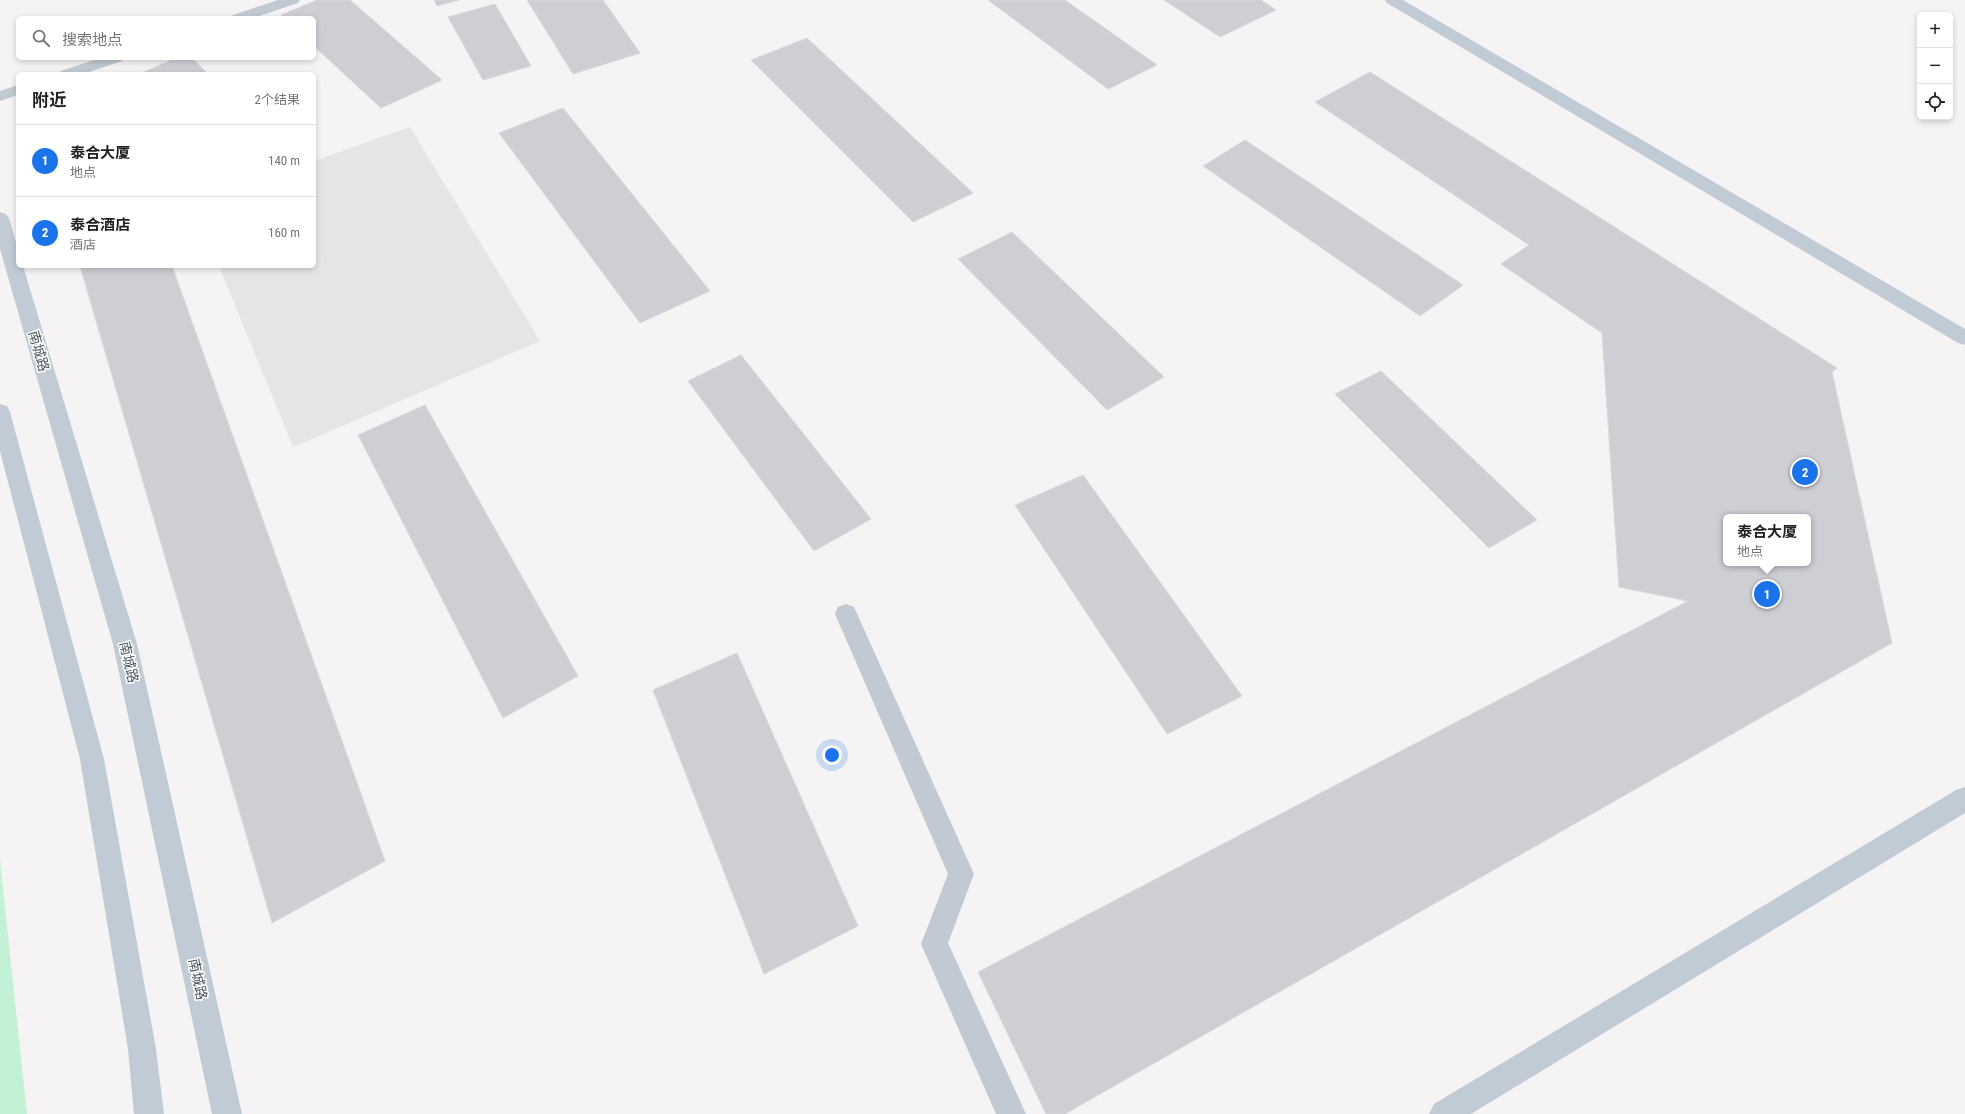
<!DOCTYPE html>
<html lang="zh">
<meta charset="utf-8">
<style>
body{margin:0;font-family:"Roboto Condensed","Noto Sans SC",sans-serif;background:#f2f2f2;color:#202124}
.controls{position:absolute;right:12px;top:12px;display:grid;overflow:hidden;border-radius:6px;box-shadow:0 2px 6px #0003}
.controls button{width:36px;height:36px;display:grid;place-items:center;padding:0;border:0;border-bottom:1px solid #e0e0e0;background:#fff;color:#202124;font:20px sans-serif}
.you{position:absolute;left:832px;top:755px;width:14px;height:14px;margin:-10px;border:3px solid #fff;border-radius:50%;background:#1a73e8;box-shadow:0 0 0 6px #1a73e833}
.badge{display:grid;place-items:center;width:26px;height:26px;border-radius:50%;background:#1a73e8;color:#fff;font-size:13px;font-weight:700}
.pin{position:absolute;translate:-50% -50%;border:2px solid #fff;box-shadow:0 1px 4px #0006}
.popup{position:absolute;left:1723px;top:514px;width:88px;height:52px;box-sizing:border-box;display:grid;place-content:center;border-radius:6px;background:#fff;filter:drop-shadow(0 1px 3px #0005);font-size:13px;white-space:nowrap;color:#757577}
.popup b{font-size:15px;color:#202124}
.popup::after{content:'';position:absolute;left:50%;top:100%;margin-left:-8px;border:8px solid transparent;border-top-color:#fff}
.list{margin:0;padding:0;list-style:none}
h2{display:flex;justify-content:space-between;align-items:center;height:52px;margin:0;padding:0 16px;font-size:17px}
h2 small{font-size:13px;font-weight:400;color:#757577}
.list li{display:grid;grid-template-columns:26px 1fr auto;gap:12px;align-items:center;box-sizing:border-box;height:72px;padding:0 16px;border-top:1px solid #e0e0e0}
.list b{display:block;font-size:15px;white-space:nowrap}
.list p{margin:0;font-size:13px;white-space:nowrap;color:#757577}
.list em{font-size:13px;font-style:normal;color:#757577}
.icon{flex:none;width:22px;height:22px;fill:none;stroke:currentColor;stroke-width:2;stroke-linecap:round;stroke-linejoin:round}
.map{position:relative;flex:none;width:1965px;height:1114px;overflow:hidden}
.search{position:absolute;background:#fff;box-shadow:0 2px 6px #0003;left:16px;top:16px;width:300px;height:44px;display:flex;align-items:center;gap:10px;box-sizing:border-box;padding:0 14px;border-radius:6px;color:#757577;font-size:15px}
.panel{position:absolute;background:#fff;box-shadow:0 2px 6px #0003;left:16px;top:72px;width:300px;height:196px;border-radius:6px}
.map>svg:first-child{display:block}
</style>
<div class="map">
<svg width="1965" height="1114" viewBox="0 0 1965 1114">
<rect width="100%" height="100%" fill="#f5f3f3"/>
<!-- education -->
<path fill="#e6e4e5" d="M410,127L540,341L293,447L219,266H314V161Z"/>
<!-- green -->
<path fill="#c3f1d5" d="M0,860L27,1114H0Z"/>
<!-- building -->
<path fill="#cdcfd5" stroke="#d7d9de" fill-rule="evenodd" d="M317,0H350L442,80L381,108L314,46V18H284L281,15Z
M434,0H459L437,6Z
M527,0H603L640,53L573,74Z
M988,0H1065L1157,65L1108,89Z
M1164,0H1261L1276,10L1220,37Z
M495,4L531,66L483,80L448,17Z
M807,38L973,193L913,222L751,60Z
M177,58H192L208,74H139Z
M1370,72L1837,368L1832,372L1892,643L1065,1114H1046L978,972L1688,601L1619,587L1602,333L1501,264L1529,245L1315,102ZM1726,517H1808V563H1726Z
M563,108L710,291L640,323L499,133Z
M1245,140L1463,285L1420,316L1203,166Z
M1012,232L1164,377L1107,410L958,259Z
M80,266H172L385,861L272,923Z
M741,355L871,519L814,551L688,381Z
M1381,371L1537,520L1489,548L1335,394Z
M425,405L578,676L503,718L358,435Z
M1083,475L1242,696L1167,734L1015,505Z
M737,653L858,926L764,974L653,690Z"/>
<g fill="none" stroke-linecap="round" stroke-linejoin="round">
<!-- street -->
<path fill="#c1cad2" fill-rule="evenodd" d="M278,0H300L298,3L253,18H230L233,15Z
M100,58H124L122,61L83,74H59L61,71Z
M18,85V95L0,101V91Z
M846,604L854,607L974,874L948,943L1026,1114H996L921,944L948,874L835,614L838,607Z"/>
<!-- secondary -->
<path fill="#c1cbd6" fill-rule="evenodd" d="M1385,0H1403L1965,329V345L1958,343L1387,3Z
M0,212L6,214L9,218L18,249V266H23L137,644L242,1114H212L113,644L0,249Z
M0,404L7,406L10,412L104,759L156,1049L164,1114H134L128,1049L80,759L0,451Z
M1965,787V813L1471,1114H1429L1434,1104L1956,790Z"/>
</g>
<g text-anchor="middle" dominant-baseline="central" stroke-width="3" stroke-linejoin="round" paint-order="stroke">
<!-- street labels -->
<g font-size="14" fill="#4a5661" stroke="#fff">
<text transform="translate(39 351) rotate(74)">南城路</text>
<text transform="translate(129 662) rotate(77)">南城路</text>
<text transform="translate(198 979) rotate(78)">南城路</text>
</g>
</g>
</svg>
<div class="controls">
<button>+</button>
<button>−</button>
<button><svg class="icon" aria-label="locate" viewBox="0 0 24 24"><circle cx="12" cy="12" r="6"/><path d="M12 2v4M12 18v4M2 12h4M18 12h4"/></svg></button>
</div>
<div class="you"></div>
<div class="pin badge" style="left:1767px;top:594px">1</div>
<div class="popup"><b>泰合大厦</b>地点</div>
<div class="pin badge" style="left:1805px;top:472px">2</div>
<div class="search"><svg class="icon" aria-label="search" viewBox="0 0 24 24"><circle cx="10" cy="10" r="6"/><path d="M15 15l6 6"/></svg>搜索地点</div>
<section class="panel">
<h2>附近<small>2个结果</small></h2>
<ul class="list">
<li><span class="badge">1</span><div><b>泰合大厦</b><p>地点</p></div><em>140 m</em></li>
<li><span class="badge">2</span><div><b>泰合酒店</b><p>酒店</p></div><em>160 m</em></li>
</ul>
</section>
</div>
